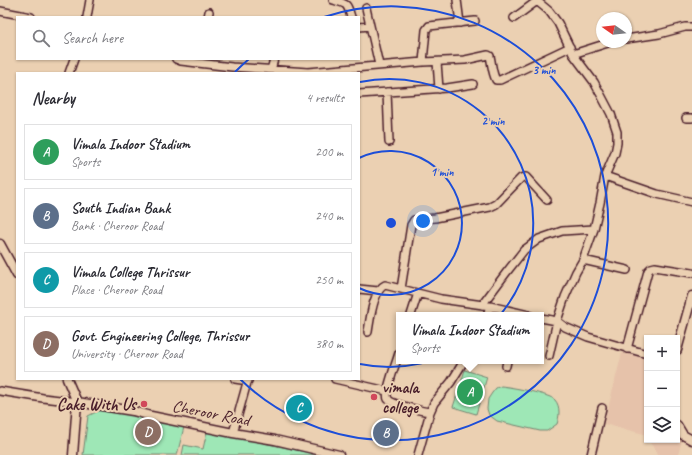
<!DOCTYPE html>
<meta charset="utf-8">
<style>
body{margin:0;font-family:Caveat,sans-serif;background:#f7f7f7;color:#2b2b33}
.controls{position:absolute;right:12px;bottom:12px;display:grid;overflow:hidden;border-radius:0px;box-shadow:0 1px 3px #0004}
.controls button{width:36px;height:36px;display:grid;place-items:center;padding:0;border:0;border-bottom:1px solid #e1e1e2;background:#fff;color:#2b2b33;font:20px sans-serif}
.compass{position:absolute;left:596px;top:12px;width:36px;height:36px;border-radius:50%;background:#fff;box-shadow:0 1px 3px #0004;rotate:284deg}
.you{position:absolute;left:423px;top:221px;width:14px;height:14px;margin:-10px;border:3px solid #fff;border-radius:50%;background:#1a73e8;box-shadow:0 0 0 6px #1a73e833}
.badge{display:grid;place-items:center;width:26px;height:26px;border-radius:50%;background:#ea580c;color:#fff;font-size:13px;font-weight:700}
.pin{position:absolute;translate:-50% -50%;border:2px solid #fff;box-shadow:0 1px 4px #0006}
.popup{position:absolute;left:396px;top:312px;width:148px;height:52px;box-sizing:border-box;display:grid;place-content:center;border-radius:0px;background:#fff;filter:drop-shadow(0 1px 3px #0005);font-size:13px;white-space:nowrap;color:#7c7c81}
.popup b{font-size:15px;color:#2b2b33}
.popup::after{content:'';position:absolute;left:50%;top:100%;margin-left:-8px;border:8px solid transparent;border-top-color:#fff}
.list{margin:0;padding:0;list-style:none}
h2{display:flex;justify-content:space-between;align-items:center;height:52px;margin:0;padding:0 16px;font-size:17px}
h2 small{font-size:13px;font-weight:400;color:#7c7c81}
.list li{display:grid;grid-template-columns:26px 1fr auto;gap:12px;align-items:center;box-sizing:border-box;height:56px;margin:0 8px 8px;padding:0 8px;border:1px solid #e1e1e2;border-radius:0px}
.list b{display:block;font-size:15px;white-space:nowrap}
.list p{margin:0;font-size:13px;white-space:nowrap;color:#7c7c81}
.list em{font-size:13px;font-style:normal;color:#7c7c81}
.icon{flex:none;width:22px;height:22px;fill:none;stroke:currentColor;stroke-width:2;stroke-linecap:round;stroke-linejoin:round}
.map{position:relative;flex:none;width:692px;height:455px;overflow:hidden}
.search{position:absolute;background:#fff;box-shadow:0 1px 3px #0004;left:16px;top:16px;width:344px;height:44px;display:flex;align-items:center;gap:10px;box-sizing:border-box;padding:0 14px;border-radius:0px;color:#7c7c81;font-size:15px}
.panel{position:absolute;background:#fff;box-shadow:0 1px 3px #0004;left:16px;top:72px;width:344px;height:308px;border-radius:0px}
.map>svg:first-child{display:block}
</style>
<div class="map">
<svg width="692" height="455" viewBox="0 0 692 455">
<rect width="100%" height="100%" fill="#ebd0b2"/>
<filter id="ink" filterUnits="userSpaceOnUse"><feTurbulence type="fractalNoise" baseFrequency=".025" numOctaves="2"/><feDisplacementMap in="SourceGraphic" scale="8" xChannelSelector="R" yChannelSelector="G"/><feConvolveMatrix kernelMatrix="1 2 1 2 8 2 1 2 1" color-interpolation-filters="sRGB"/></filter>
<g filter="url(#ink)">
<!-- built -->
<path fill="#e6c2aa" d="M623,349L647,356V439L644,434L604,424Z
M677,435L682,440L678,455H659L648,440H677Z"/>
<!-- green -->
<path fill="#9ee7b6" stroke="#748370" d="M465,370L487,377L476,414L453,407Z
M501,386C511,387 550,394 555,400C561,407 559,417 557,424L547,431H540L497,421L489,415L487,409L488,399L492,393L496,388Z
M102,409L184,427L177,455H83L88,416Z
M207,431L320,455H182L184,445L203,449Z"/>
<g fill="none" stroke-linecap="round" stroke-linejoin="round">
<!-- minor casing -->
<g stroke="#4a1f2b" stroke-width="10">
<path id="minor" d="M333,0C347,4 347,3 351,17
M457,0L460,23
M366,8L379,65
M0,11L31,17
M87,17L90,0
M208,17L209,12
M514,18L537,1L549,11L558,23L573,54L594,82L601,95L611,114L617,132V143L615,153L605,176L600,203L594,229L583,260L576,272L565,297L557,321L549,356
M359,27L370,26
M626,39L659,34L685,27H692
M573,54L611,42
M176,59L181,61L232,67L308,72L423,62L426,30L429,26L475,21
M423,62L465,60L488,55L490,56C492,64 492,73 496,80H500L570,47
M437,62L439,89
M271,70L274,59
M69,73L74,59
M387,92L389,142
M359,94L447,88L473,84
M686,118H692
M605,176L657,194L692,202
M583,260L627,270
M359,289L378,291
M401,289L411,225L414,220L435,218L490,207L496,204L521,178L524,177H526L547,200
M482,305L506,273L524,250L539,239L562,231L594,229
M411,315L418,293
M487,315L490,306
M541,318L557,321L565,327L588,337L647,354
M368,332C370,320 373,290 385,285L441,299L490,306L529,315
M627,349L648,271L651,268L655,267L692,273
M399,353C397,361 384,393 388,399C391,404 422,411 430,412L418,455
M506,366L507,361
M235,379L248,381
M335,379L387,391
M0,391L43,398L77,402
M430,412L434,403L451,382L464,361
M233,433L248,379
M591,455L602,408"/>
</g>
<!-- major casing -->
<g stroke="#4a1f2b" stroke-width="11">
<path id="major" d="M0,244L17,275
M677,350L692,296
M67,379L77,402L73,455
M77,402L133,411L151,416L233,433L275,440L339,455
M677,425L683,435L692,440"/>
</g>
<!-- minor -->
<use href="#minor" stroke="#ebd0b2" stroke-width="7"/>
<!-- major -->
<use href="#major" stroke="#ebd0b2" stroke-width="8"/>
</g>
</g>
<!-- distance rings -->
<g fill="none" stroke="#1d4ed8" stroke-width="2">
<path d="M359 158A72 72 0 1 1 359 288"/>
<path d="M360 82A144 144 0 1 1 360 364"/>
<path d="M235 72A217 217 0 0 1 249 59M324 17A217 217 0 1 1 240 379"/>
</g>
<!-- markers -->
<g fill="#d1495b" stroke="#ebd0b2" stroke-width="1.5">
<circle cx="374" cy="397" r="4"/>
<circle cx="144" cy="404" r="4"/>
</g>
<g text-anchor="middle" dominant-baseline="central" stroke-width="4" stroke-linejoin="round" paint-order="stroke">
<!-- poi labels -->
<g font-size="17" font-weight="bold" fill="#4a1f2b" stroke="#ebd0b2" text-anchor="start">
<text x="382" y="387">vimala<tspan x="382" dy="20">college</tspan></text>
<text x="136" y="404" text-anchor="end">Cake With Us</text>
</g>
<!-- street labels -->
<g font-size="17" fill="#4a1f2b" stroke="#ebd0b2">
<text transform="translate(211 413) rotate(11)">Cheroor Road</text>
</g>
</g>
<circle cx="391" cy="223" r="6" fill="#1d4ed8" stroke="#ebd0b2" stroke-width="2"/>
<g font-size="12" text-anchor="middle" font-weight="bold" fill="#1d4ed8" stroke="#ebd0b2" stroke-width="4" stroke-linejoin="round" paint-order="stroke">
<text x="544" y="74">3 min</text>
<text x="493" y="125">2 min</text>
<text x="442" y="176">1 min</text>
</g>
</svg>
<div class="controls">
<button>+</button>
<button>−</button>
<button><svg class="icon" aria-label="layers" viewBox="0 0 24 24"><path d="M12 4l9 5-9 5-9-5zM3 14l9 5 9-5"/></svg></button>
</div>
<svg class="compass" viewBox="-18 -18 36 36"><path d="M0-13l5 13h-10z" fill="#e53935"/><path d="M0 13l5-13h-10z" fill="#7c7c81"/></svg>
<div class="you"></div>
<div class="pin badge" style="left:470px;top:392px;background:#2e9e5b">A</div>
<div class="popup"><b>Vimala Indoor Stadium</b>Sports</div>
<div class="pin badge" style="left:386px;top:433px;background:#5c6f8a">B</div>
<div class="pin badge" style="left:299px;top:408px;background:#0f9aa8">C</div>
<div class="pin badge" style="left:148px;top:432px;background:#8d6e63">D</div>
<div class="search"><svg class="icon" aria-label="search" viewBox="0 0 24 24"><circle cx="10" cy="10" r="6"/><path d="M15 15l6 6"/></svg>Search here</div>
<section class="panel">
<h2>Nearby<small>4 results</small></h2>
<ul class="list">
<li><span class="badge" style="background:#2e9e5b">A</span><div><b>Vimala Indoor Stadium</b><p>Sports</p></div><em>200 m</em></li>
<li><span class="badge" style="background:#5c6f8a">B</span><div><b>South Indian Bank</b><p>Bank · Cheroor Road</p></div><em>240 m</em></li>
<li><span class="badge" style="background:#0f9aa8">C</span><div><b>Vimala College Thrissur</b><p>Place · Cheroor Road</p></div><em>250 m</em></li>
<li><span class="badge" style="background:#8d6e63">D</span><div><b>Govt. Engineering College, Thrissur</b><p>University · Cheroor Road</p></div><em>380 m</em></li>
</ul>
</section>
</div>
